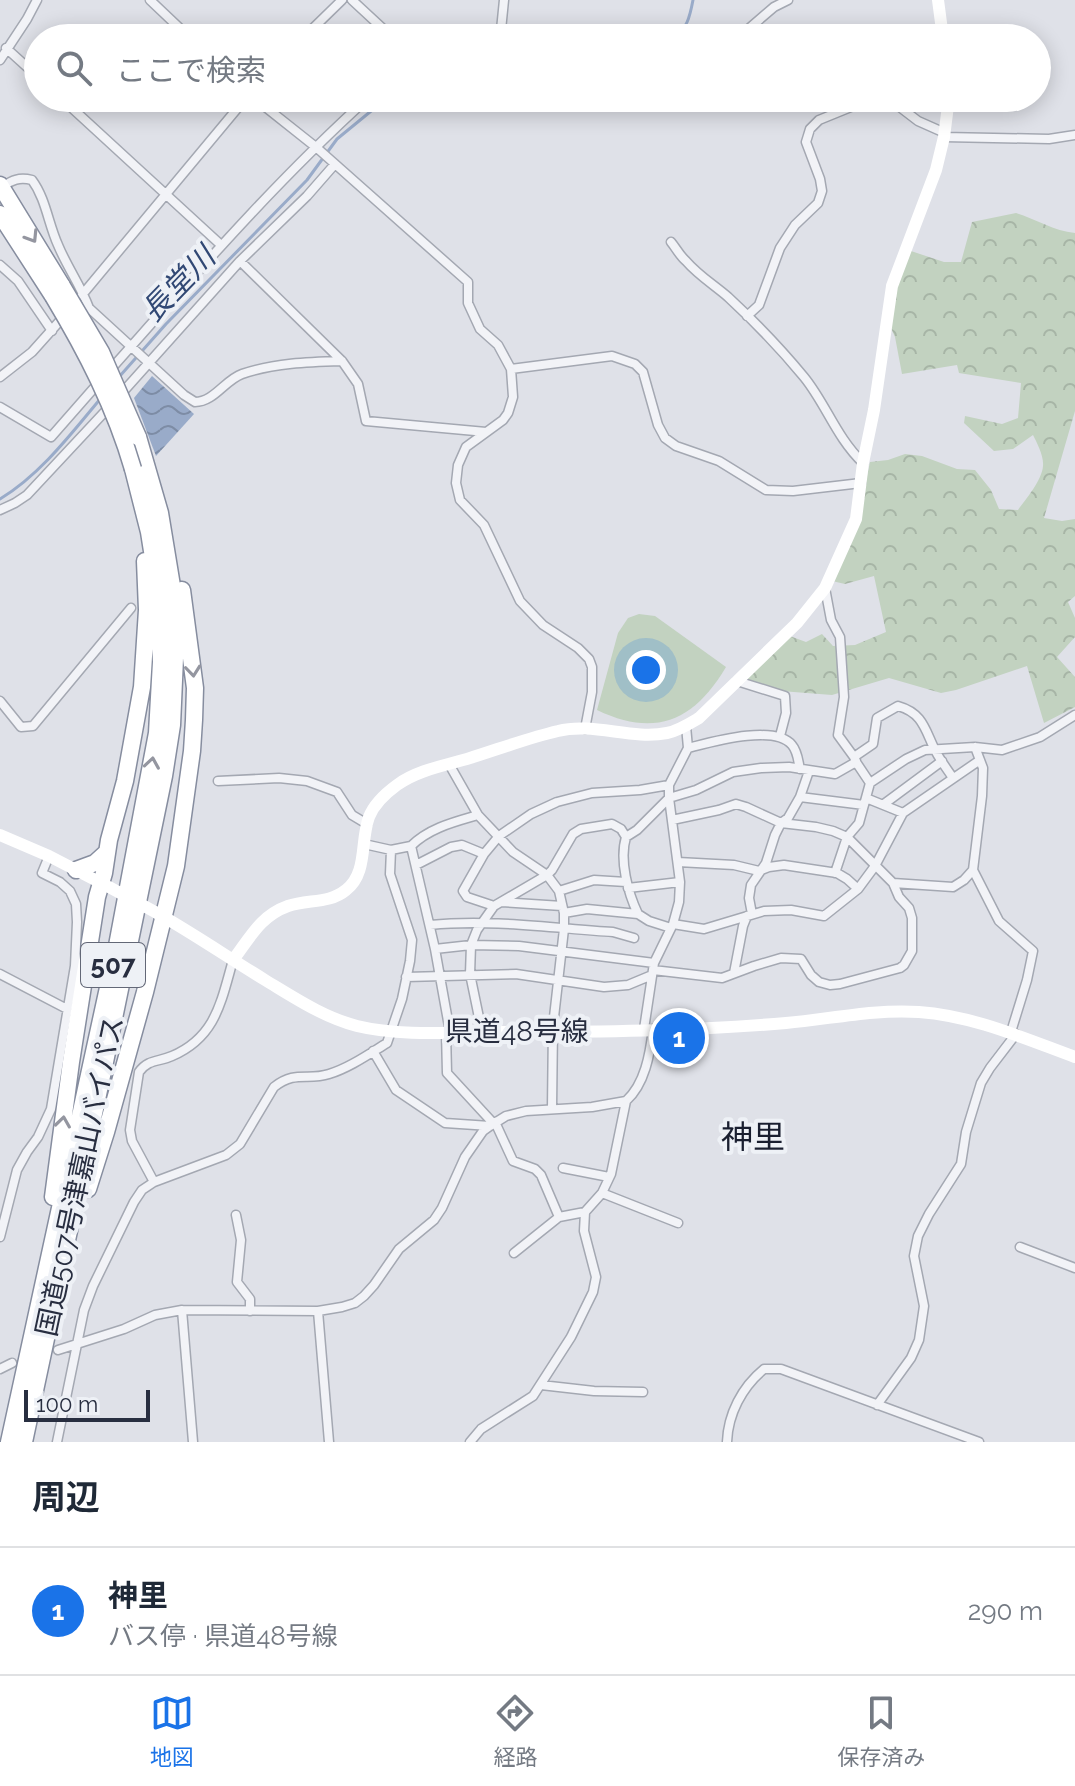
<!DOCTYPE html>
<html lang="ja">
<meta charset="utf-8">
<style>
body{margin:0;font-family:Raleway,"Noto Sans JP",sans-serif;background:#f6f6f7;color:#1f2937}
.scale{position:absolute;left:24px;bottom:20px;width:126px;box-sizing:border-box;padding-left:8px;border:4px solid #282e40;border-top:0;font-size:22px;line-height:28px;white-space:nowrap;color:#282e40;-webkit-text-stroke:6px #eef1f6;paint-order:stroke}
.you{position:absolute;left:646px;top:670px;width:28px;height:28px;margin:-20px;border:6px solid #fff;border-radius:50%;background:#1a73e8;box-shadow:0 0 0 12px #1a73e833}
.badge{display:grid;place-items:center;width:52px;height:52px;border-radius:50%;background:#1a73e8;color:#fff;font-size:26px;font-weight:700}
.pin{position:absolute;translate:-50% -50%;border:4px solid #fff;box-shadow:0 2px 8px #0006}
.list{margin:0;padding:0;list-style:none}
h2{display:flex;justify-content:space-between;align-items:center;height:104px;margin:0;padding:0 32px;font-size:34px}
h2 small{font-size:26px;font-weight:400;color:#747a83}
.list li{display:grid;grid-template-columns:52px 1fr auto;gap:24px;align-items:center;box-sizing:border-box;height:128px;padding:0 32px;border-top:2px solid #e0e1e3}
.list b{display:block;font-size:30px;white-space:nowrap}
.list p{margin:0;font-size:26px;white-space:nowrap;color:#747a83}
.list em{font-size:26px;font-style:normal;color:#747a83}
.icon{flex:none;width:44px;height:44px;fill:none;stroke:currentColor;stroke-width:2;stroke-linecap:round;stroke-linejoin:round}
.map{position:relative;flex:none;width:1075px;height:1442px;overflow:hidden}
.search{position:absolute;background:#fff;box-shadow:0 4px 20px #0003;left:24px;right:24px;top:24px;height:88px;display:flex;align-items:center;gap:20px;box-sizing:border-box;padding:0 28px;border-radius:44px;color:#747a83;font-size:30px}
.sheet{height:232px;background:#fff}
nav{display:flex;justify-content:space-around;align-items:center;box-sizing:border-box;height:112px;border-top:2px solid #e0e1e3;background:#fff;font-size:22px;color:#747a83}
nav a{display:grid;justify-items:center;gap:4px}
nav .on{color:#1a73e8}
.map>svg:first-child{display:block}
</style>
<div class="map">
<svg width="1075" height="1442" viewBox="0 0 1075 1442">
<defs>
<pattern id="forest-crowns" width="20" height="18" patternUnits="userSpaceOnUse" patternTransform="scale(2)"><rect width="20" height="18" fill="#c2d2c0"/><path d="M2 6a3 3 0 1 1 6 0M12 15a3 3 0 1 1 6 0" fill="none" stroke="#a7b5a6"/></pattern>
<pattern id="water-waves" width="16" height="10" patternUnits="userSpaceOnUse" patternTransform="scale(2)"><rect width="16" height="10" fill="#99abc9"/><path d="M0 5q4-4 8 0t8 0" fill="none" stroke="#7d8ca5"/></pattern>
</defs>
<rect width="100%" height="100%" fill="#dfe1e8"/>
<!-- green -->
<path fill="#c2d2c0" d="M639,614L655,616L726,667C694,721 655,738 597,710L618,633L628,618Z"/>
<!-- forest -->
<path fill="url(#forest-crowns)" d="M1016,213C1036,219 1054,231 1075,233V411L1044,518L1062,521L1075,519V596L1068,602L1075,618V637L1057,657L1075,677V707L1044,723L1027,666L956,690L941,693L889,678L832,695L768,690L745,681L787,635L806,642L822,634L833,646L855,645L886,632L874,576L845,584L832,581L867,476L870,462L888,460L905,454L922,456L957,469L975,470L991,490L999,509L1018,510C1026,499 1042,480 1043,466C1044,456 1037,443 1033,435L1013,449L994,451L964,423L965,416L1002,424L1018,418L1021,383L959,373L957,365L902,374L895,337L886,317L905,249L944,262H961L972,222Z"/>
<!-- water -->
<path fill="url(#water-waves)" d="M152,376L194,414L156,456L134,398Z"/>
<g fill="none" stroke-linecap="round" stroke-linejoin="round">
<!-- stream -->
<path stroke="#99abc9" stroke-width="3" d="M517,38L577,34L623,38
M673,38C687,30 690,16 693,0
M119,377L166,324L307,180L337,139L387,98
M0,499C40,475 71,434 101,398"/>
<!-- street casing -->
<g stroke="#a4a8b2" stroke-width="11">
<path id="street" d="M150,0L190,38
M352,0L393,38
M303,38L342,0
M479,38L495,34L501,30L504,0
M738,38L774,7L788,0
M6,48L38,77
M0,60L27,19L37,0
M61,98L221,245
M254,98L317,148L468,282V303L480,329L498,345L511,369L513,397L508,413L503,420L466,447L458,465L456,483L460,500L484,525L520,601L543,625L578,648L589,659L592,667V692L585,729
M888,98L918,121L945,133
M944,137L1049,139L1075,135
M2,187C12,180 19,177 32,180C46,199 48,223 58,245C67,267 81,286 89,308L184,395L195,402C214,402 225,380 242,374C274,363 309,362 342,361
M671,242C676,248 680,256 686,261C698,275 714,285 728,297C755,322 781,349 804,377C826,404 836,437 863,463
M240,261L342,361L358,384L366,421L486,432
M0,265L18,281L52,331
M82,295L246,98
M747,316L759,305L780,248L795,225L818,203L822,191L820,179L806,142L810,129L819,120L873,98
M511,369L612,356L635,364L643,372L658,425L665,438L676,446L719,461L766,490L793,491L861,483
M110,370C193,277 275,182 368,98
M0,377L32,352L66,314
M121,394L240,261L307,196L335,164
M0,407L51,437L101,380
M0,510L15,503L27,495L112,404
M825,588L831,620L840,637L844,697L838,735L854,757
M737,681L785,696L786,713L780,736
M0,701L21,727L33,726L131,608
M688,748C712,742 774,724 792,745C798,752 798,761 800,769
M856,761L854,757L873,744L877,718L898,706C923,713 925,730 935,750C940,760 947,769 953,778
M449,764L478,815L513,852L547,875L559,891L564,913V929L553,1026L552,1108
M218,781L279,778L307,781L337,792L352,815L367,824
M800,797L864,805
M866,798L903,813
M884,804L942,761
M672,820L719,810L736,804L746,807L781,823L816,827L833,831L847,837L893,883L953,887L964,880L973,870L982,796L983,768L975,747
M364,844L391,850L411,846
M678,862L734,865L759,871L769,867L784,865L837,873L847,879L858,889
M416,865L451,847L462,845L484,854
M973,870L999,921L1033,951L1027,980L1011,1032
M835,873L847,837L859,823L870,783L906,759L925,750L975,747L1002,750L1040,737L1075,715
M628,888L680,882
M559,891L594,880L626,882
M501,902L562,906
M494,906L467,897L463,891L484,854L499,836L531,814L557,802L592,793L640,790L669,785
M564,913L587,909L638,914L649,921L671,928
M638,914C628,893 619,860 626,837L637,830L669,798L696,790L733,772L761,768L789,767L835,774L856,762L870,783
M752,914L749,898L751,885L766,863L775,835L781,823L788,818L800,797L809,771
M673,924L704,929L764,911L791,910L824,916L858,889L875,866L903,813L980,760
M430,925C490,919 552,928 613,932L634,938
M435,949L471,945L519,946L654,963
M653,970L722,978L754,966L781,958L801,959L811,975L819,982L830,985L840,984L900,968L904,965L912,951V918L909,908L899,897L893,883
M734,973L743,926L747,916
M0,974L67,1009
M406,977L516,974L604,987L628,985L652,975
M644,1029L654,963L673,924L679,902L680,882L669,798V785L688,748L686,726
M446,1032L447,1073L493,1123
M450,1032L435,949L411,846C429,828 454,822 478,815
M482,1032L470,974L471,945L477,930L494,906L547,875L552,870L573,834L581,829L612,824L621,829L626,837
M373,1051L396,1090L445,1123L490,1126
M495,1122L513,1161L535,1169L541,1175L559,1217
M563,1168L609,1177
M154,1182L132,1141L130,1130L139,1072C148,1059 159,1062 172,1056C216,1037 221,1002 233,960
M602,1193L678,1223
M236,1215L241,1240L237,1282L250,1299V1311
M0,1237L17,1170L27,1152L38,1137L51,1109L75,966L77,922L76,904L70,891L60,882L42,873L49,856
M1020,1247L1075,1268
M514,1253L559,1217L585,1212
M182,1310L193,1442
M318,1311L329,1442
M58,1350L124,1329L155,1315L182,1310L318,1311L342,1307L355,1303L364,1296L374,1285L399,1249L434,1220L442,1208L465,1157L483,1131L490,1126L506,1116L526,1111L592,1107L626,1101
M0,1369L12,1363
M541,1385L594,1391L643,1392
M877,1405L911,1358L919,1340L924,1306L914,1256L918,1236L929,1214L961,1164L966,1132L981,1083L990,1068L1016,1034
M57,1442L84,1310L93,1286L134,1202L142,1190L154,1182L226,1155L240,1144L274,1087C296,1070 307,1081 329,1074C349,1068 369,1054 387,1043L402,999L410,961L412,940L390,874L391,850
M470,1442L481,1429L533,1396L571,1337L593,1292L596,1277L584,1231L585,1212L602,1193L611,1174L626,1101C645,1084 650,1054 653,1029
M727,1442C728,1414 742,1387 764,1369H781L979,1442"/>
</g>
<!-- highway casing -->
<g stroke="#868d9f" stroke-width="19">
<path id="highway" d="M0,185L62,286
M0,214L53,296
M76,870L95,863L106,853
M88,1189L106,1132L145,992L176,866L192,751L194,720L195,688L182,590
M53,1197L71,1062L97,897L104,873L109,840L125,781L142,687L147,610L145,561
M9,1442L116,951L157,733L161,662L158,589L149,532L133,469
M24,1442L106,1057L164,776L172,725L175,658L172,586L160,513L138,437"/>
</g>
<!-- street -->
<use href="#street" stroke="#f2f3f7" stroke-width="8"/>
<!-- secondary -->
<path stroke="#fff" stroke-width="12" d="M938,0L943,38
M0,835L49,856L105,885
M157,913C194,934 229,958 265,980C295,998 323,1017 357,1026C402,1037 456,1032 502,1032C597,1032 692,1031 786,1023C831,1019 873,1009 919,1012C974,1016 1023,1038 1075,1057
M233,960C250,938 260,916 288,906C308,899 329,904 346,890C368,873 360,841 369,817C374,804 386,793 397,785C417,770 447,765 470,758C499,749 528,738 558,731C593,722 631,740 667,733C678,731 689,724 699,718L797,623L825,588L856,519L863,463L874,410L892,286L936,170L944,137L949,98"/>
<!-- highway -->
<use href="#highway" stroke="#fff" stroke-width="16"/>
<!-- highway-bridge casing -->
<g stroke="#868d9f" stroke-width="19" stroke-linecap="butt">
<path id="highway-bridge" d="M62,286L101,352L138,437
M53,296C86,351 115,407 133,469"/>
</g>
<!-- secondary-bridge -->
<path stroke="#fff" stroke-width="12" d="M109,887L157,913"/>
<!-- highway-bridge -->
<use href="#highway-bridge" stroke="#fff" stroke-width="16"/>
</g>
<!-- one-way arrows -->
<defs><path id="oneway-chevron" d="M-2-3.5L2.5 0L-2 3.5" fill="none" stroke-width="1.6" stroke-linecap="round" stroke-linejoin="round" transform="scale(2)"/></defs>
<g stroke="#9496a0">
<use href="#oneway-chevron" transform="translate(32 237) rotate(58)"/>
<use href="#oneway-chevron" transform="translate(193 671) rotate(84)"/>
<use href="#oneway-chevron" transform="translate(152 763) rotate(-81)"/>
<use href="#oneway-chevron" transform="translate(63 1122) rotate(-82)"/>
</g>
<g text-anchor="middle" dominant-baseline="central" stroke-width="8" stroke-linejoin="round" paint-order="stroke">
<!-- shield labels -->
<rect fill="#eef1f6" stroke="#636877" stroke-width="2" x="81" y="943" width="64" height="44" rx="6"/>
<g font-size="26" font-weight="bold" fill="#282e40">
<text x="113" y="965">507</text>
</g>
<!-- street labels -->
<g font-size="28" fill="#282e40" stroke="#eef1f6">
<text x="517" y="1031">県道48号線</text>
<text transform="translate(80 1176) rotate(-78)">国道507号津嘉山バイパス</text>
</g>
<!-- water labels -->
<g font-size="30" font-style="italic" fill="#314874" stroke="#eef1f6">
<text transform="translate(178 284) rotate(-46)">長堂川</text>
</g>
<!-- quarter labels -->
<g font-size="32" fill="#1a1f30" stroke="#eef1f6">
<text x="753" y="1136">神里</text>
</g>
</g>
</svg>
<div class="scale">100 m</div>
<div class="you"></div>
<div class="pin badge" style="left:679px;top:1038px">1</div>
<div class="search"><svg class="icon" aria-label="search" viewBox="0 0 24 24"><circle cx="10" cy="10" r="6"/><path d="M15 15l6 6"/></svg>ここで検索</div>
</div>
<section class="sheet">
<h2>周辺<small></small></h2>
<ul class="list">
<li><span class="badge">1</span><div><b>神里</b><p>バス停 · 県道48号線</p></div><em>290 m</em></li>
</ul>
</section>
<nav>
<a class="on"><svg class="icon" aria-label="map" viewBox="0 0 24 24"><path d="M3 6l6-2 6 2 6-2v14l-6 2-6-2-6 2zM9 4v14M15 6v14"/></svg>地図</a>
<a><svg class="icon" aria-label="directions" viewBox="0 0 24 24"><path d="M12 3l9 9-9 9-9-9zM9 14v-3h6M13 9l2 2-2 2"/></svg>経路</a>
<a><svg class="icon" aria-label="saved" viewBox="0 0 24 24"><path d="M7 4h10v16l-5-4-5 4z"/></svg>保存済み</a>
</nav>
